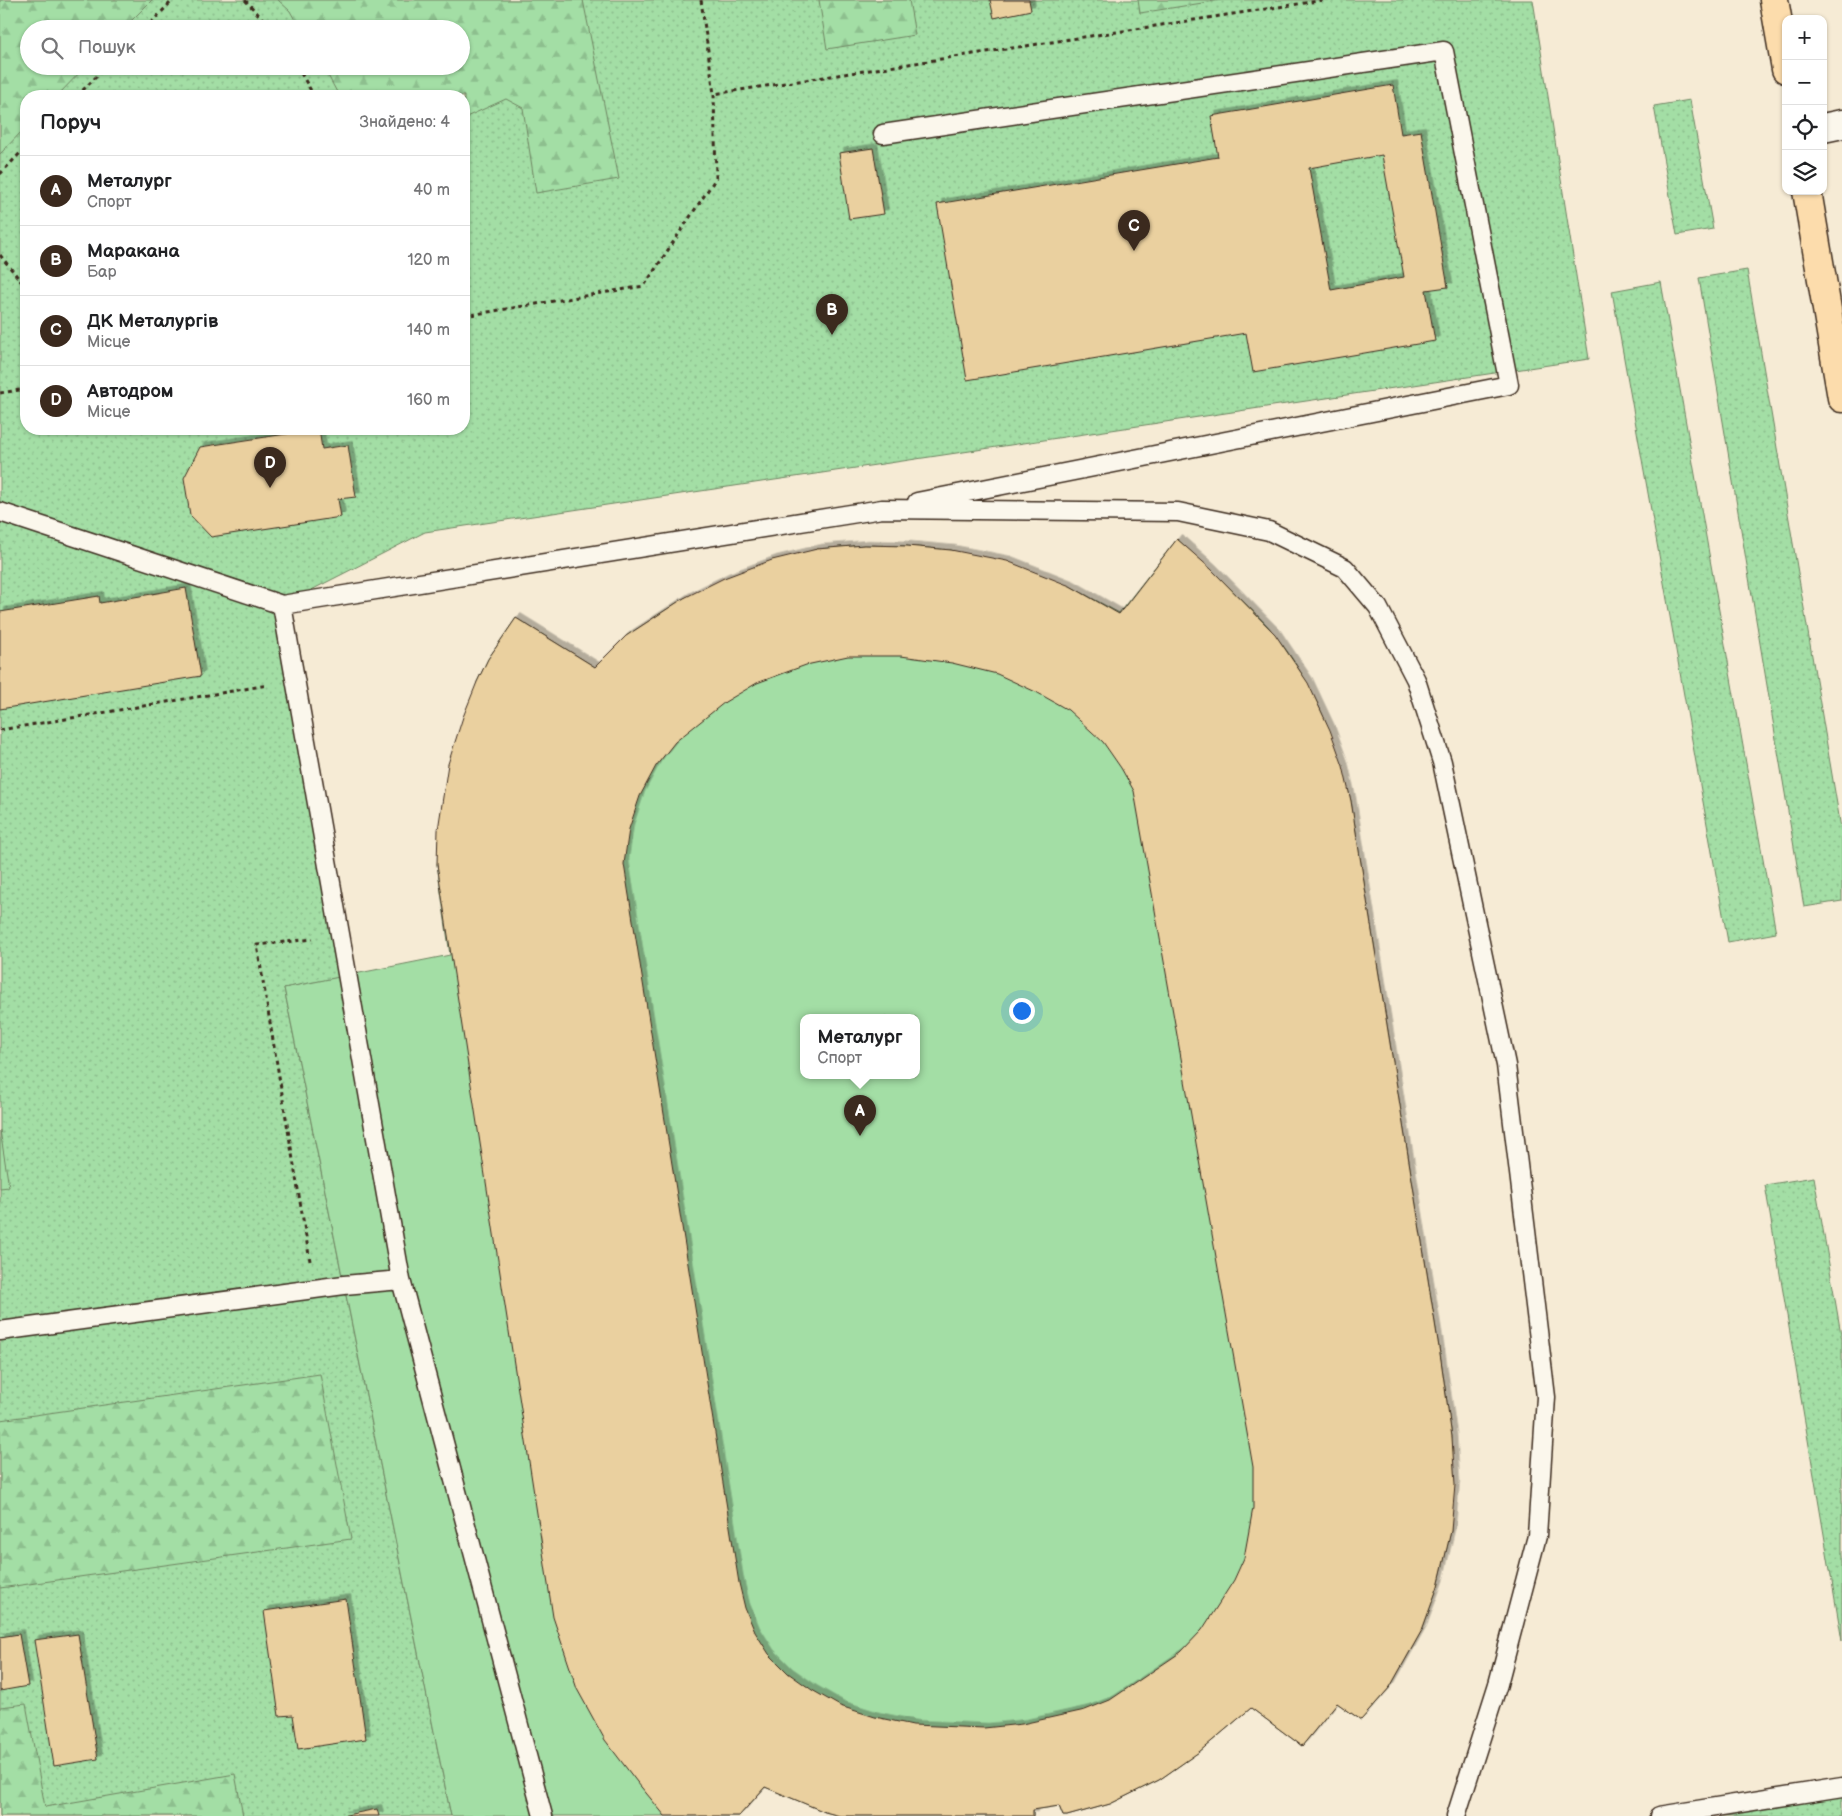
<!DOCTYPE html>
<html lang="uk">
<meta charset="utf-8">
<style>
body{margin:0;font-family:"Balsamiq Sans",sans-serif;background:#f2f2f2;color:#202124}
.controls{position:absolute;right:15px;top:15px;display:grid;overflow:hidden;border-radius:10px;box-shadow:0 1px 4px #0004}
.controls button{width:45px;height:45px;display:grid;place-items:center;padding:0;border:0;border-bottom:1px solid #e0e0e0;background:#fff;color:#202124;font:25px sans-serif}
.you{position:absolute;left:1021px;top:1010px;width:18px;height:18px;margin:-12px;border:4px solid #fff;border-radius:50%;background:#1a73e8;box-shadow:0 0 0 8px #1a73e833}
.badge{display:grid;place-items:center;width:32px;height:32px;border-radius:50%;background:#3b2a1e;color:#fff;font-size:16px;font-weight:700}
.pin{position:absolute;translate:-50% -41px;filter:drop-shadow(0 1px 2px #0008)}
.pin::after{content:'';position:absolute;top:26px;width:18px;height:15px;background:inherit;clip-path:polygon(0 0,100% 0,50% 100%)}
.popup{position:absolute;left:800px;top:1014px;width:120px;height:65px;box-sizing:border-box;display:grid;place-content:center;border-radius:10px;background:#fff;filter:drop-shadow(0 1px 4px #0005);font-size:16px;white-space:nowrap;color:#757577}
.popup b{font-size:19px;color:#202124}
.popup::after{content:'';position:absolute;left:50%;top:100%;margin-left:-10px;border:10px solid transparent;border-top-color:#fff}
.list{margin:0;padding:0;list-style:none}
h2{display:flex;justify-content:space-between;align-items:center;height:65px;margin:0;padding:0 20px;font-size:21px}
h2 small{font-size:16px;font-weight:400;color:#757577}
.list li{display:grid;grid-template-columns:32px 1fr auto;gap:15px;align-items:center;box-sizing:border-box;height:70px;padding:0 20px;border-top:1px solid #e0e0e0}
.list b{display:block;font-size:19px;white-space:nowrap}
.list p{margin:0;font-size:16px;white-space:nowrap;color:#757577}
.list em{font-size:16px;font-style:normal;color:#757577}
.icon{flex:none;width:28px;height:28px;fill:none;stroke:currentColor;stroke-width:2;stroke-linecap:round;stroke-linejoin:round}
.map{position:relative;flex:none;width:1842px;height:1816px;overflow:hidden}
.search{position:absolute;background:#fff;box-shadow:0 1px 4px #0004;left:20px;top:20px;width:450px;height:55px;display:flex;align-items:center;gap:12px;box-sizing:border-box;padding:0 18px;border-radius:28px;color:#757577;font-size:19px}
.panel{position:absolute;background:#fff;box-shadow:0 1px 4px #0004;left:20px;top:90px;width:450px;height:345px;border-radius:20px}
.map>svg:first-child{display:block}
</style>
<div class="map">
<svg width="1842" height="1816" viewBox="0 0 1842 1816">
<defs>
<pattern id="grass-dots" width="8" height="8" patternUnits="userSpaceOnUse" patternTransform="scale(1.25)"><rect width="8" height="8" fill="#a3dea5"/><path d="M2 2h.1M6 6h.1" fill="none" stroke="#8dbf8e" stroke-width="1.8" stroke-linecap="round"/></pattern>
<pattern id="forest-firs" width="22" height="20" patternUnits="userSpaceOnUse" patternTransform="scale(1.25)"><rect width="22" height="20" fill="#a3dea5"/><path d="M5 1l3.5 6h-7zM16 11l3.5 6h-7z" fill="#8dbf8e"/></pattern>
<filter id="shadow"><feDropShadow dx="4.5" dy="-4.5" stdDeviation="0" flood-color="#0004"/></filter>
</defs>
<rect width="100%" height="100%" fill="#f6ebd5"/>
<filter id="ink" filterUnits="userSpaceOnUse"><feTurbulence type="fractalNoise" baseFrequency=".02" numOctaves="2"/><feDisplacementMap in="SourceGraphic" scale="10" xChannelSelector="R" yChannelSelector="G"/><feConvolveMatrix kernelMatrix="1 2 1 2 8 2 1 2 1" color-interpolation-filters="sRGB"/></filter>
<g filter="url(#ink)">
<!-- grass -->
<path fill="url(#grass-dots)" stroke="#6f8462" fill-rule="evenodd" d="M0,0H1533L1589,359L425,532L282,605L347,976L284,988L451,1816H0ZM29,29H461V66H29ZM26,96H464V429H26Z
M1690,100L1713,229L1677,235L1654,106Z
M1747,270L1842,834V901L1804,907L1699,278Z
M1661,282L1776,933L1728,942L1612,291Z
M1814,1177L1842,1340V1641L1765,1185Z
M1842,1787V1816H1659Z"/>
<!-- forest -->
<path fill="url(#forest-firs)" stroke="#6f8462" d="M0,0H152L123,29H29V66H86L57,96H26V127L0,154Z
M278,0H583L619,179L536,193L523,108L506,99L464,118V96H339L323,66H461V29H300L290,11Z
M819,0H909L915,35L827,49Z
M1138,0H1221L1140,13Z
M320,1374L351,1539L0,1588V1420Z
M26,1704L45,1807L235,1774L243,1816H0V1707Z"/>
<!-- pitch -->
<path fill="#a3dea5" stroke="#6f8462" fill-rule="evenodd" d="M1177,539C1202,561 1225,583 1249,607C1258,616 1268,625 1275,635C1314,684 1337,741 1351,801L1441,1360L1452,1437L1451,1531L1438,1586L1422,1630L1390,1687L1361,1720L1337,1703L1302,1746L1251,1708L1199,1752L1159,1780L1110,1804L1067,1816H1063L1059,1806L1033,1810V1816H840L825,1812L765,1787L739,1816H451L284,988L450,955L437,864L477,682L488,659L516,618L595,667L626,636L684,598L817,549L864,545L907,546L951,550L1070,586L1119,613ZM804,1017H916V1075H804Z
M0,1130L9,1187L0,1188Z"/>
<!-- building -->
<path fill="#ead09f" stroke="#3b2a1e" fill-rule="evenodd" filter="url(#shadow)" d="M990,0H1029L1031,10L994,18Z
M1393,85L1401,134L1421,131L1448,287L1426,290L1435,341L1253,372L1246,333L967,380L937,204L1218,157L1211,116ZM1382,155L1404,277L1331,290L1309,168Z
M873,148L884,214L849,219L839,153Z
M319,429L322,449L348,445L356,497L338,499L341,517L211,537L190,515L184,478L200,447Z
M1177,539L1211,569L1275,634L1308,683L1330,730L1343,766L1351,801L1441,1360L1452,1437L1455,1485L1451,1531L1438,1586L1422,1630L1390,1687L1361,1720L1337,1703L1302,1746L1251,1708L1199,1752L1159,1780L1110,1804L1067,1816H1063L1059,1806L1033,1810V1816H840L825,1812L765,1787L739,1816H665L637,1782L605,1740L577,1689L553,1617L437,864L438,830L448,764L463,717L477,682L488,659L516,618L595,667L626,636L684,598L724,578L772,560L817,549L864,545L907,546L951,550L1007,561L1070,586L1119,614ZM848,656H901L952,663L997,674L1038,693L1068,710L1103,742L1121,768L1134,791L1253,1467V1508L1244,1558L1234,1580L1202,1630L1181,1652L1110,1700L1085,1710L1022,1724L984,1728L913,1725L875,1717L840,1706L812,1690L788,1673L769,1654L755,1632L745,1608L739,1583L624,864L629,829L640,796L656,766L675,742L725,702L757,683L806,665Z
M186,588L201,676L0,709V612L99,596L100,603Z
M346,1599L366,1739L298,1749L293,1715L279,1716L264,1611Z
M19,1634L28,1686L0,1691V1637Z
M78,1634L98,1759L54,1766L34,1640Z
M377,1809L379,1816H341Z"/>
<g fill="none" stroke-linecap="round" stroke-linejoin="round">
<!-- service casing -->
<g stroke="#3b2a1e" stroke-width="21">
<path id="service" d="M883,134L1444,51L1509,385L917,502
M0,512L282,605L882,509L1178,512L1269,531L1345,568L1378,607L1416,680L1442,762L1506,1065L1546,1397L1537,1536L1498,1684L1456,1816
M282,605L401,1280L543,1816
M0,1331L344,1285L401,1280
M1659,1816L1842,1787"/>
</g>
<!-- tertiary casing -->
<g stroke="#3b2a1e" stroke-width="31">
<path id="tertiary" d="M1823,128L1842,124"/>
</g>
<!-- primary casing -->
<g stroke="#3b2a1e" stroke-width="31">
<path id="primary" d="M1774,0L1786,69
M1807,191L1842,398"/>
</g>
<!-- path -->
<path stroke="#3b2a1e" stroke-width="3" stroke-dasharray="4 4" stroke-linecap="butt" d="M245,0L272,29
M701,0L714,94
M145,29L173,0
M297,66L314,96
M77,96L107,66
M0,174L26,147
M0,255L24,285L26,291
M464,316L644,286L716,178L714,94L1324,0
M0,393L26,389
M0,730L268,685
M310,1261L257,945L313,939"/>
<!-- service -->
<use href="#service" stroke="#fbf7ec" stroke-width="18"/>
<!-- tertiary -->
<use href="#tertiary" stroke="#fbf7ec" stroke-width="28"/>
<!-- primary -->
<use href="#primary" stroke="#fcdcac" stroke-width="28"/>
</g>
</g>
</svg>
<div class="controls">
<button>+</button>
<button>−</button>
<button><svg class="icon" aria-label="locate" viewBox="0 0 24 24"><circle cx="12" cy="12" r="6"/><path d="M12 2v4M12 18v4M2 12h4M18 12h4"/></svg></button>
<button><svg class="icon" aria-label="layers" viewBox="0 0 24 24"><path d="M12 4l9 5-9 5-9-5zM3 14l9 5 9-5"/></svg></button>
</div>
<div class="you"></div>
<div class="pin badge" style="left:860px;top:1136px">A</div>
<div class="popup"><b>Металург</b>Спорт</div>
<div class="pin badge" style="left:832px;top:335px">B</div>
<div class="pin badge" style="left:1134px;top:251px">C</div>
<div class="pin badge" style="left:270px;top:488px">D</div>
<div class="search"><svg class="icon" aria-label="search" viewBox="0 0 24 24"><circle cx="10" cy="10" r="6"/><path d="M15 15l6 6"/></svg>Пошук</div>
<section class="panel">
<h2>Поруч<small>Знайдено: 4</small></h2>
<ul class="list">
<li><span class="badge">A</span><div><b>Металург</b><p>Спорт</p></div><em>40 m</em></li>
<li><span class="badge">B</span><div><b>Маракана</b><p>Бар</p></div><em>120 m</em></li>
<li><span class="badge">C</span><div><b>ДК Металургів</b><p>Місце</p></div><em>140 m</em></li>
<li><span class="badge">D</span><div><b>Автодром</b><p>Місце</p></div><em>160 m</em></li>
</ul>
</section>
</div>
